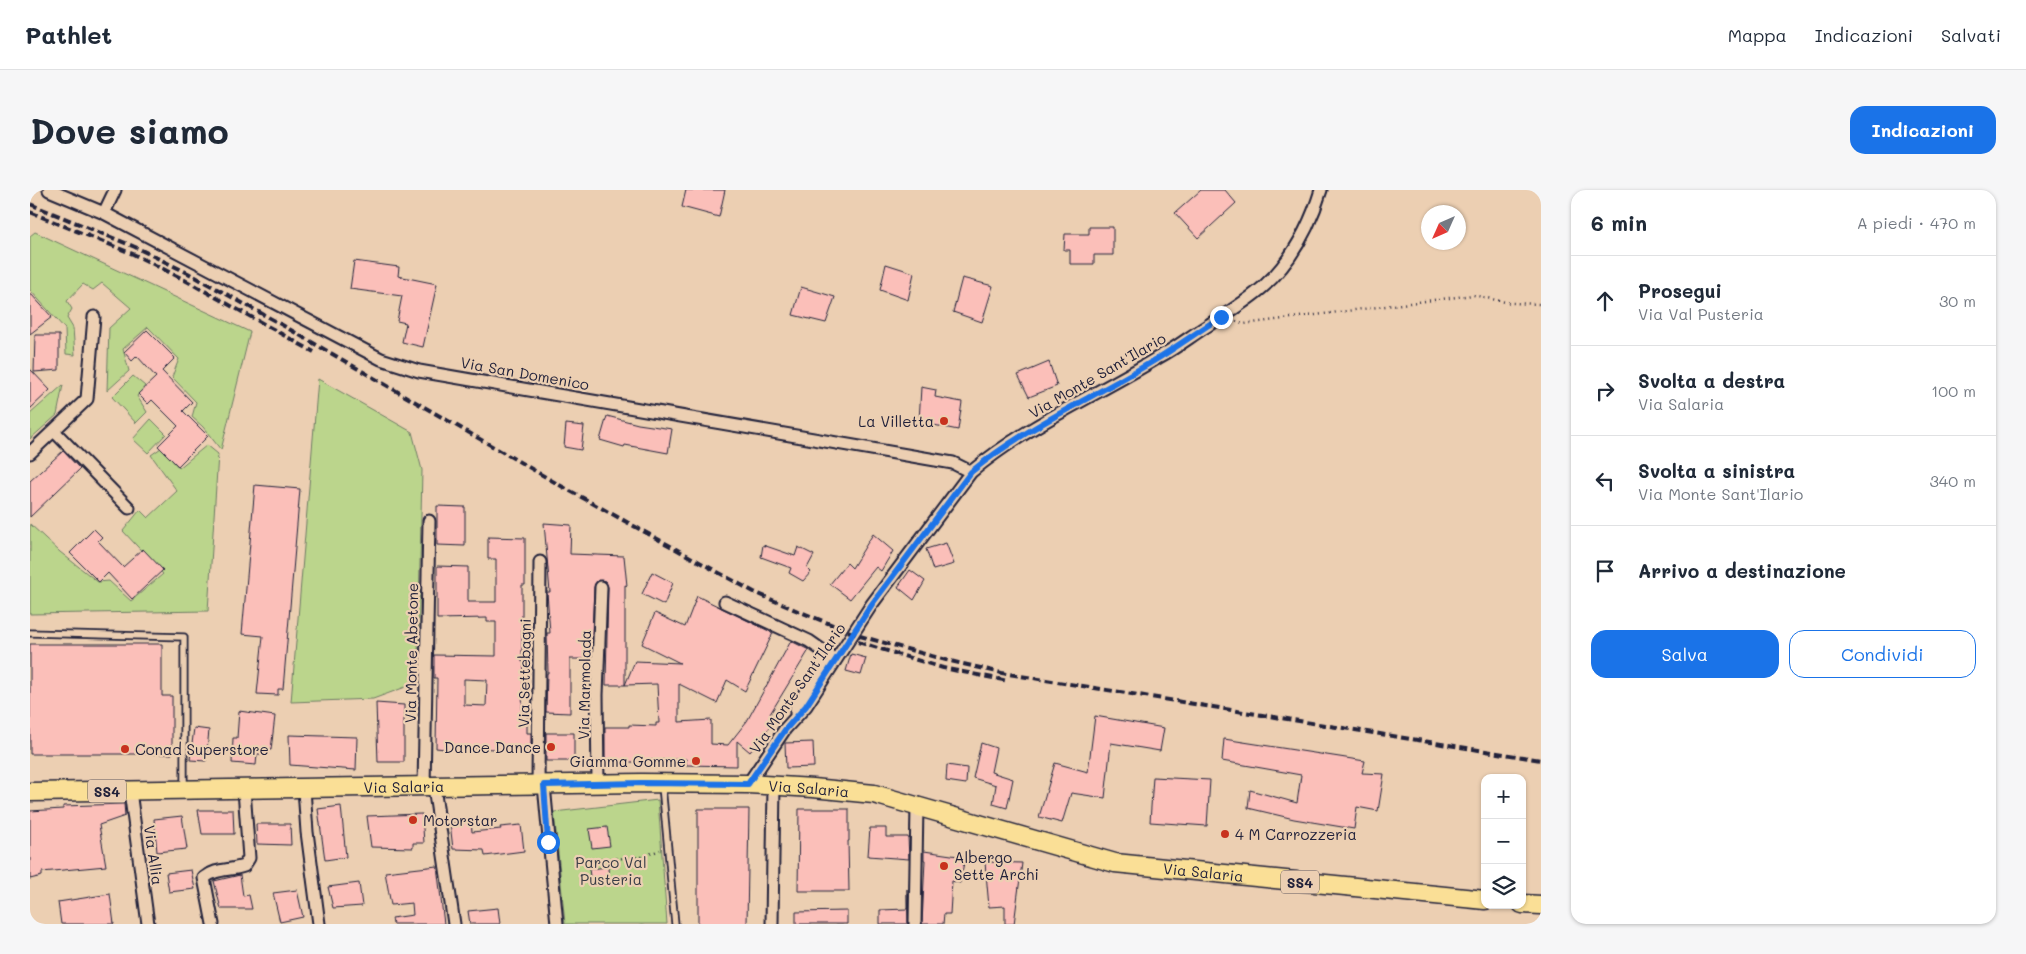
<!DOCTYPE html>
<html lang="it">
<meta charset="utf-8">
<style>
body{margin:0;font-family:Mali,sans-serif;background:#f6f6f7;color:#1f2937}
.controls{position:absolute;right:15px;bottom:15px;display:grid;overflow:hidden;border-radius:10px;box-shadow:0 1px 4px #0004}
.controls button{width:45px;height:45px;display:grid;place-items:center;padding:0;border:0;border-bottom:1px solid #e0e1e3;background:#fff;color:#1f2937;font:25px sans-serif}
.compass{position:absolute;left:1391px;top:15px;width:45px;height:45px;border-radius:50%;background:#fff;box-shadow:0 1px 4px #0004;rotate:225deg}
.stop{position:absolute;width:15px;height:15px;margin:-11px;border:4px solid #1a73e8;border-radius:50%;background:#fff}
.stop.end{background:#1a73e8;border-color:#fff;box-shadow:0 1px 5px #0008}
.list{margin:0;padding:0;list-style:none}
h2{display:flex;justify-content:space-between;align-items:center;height:65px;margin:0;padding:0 20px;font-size:21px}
h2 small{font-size:16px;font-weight:400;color:#747a83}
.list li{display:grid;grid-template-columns:32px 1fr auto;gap:15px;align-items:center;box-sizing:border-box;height:90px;padding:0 20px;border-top:1px solid #e0e1e3}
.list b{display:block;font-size:19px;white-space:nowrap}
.list p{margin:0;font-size:16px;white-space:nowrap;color:#747a83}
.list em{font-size:16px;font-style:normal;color:#747a83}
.actions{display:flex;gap:10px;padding:15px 20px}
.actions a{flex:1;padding:11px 0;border:1px solid #1a73e8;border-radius:15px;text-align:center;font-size:18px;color:#1a73e8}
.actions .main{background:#1a73e8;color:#fff}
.icon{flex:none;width:28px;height:28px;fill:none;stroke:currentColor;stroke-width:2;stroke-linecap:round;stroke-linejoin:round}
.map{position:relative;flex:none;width:1511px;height:734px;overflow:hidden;border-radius:15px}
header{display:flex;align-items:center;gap:30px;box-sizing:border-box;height:70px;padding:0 25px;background:#fff;border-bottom:1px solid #e0e1e3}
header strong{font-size:24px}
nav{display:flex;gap:28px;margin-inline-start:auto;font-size:18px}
.intro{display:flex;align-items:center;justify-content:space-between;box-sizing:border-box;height:120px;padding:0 30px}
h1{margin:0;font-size:35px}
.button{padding:12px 22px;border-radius:15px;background:#1a73e8;color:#fff;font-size:18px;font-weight:700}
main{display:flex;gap:30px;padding:0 30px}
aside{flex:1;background:#fff;border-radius:15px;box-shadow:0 1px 4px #0004}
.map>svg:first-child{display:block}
</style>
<header>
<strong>Pathlet</strong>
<nav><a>Mappa</a><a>Indicazioni</a><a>Salvati</a></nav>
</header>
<div class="intro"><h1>Dove siamo</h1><a class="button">Indicazioni</a></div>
<main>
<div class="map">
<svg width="1511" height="734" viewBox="0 0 1511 734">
<rect width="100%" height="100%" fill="#eccfb2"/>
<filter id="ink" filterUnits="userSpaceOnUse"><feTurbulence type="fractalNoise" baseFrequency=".02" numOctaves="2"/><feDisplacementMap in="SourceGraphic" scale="10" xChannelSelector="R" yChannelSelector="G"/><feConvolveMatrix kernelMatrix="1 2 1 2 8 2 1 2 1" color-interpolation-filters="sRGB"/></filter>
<g filter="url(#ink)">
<!-- green -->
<path fill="#bbd58c" stroke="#6e7c64" d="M5,42L220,142L191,260L173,237L162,227L166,212L142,187L149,169L118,137L93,159L99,181L77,201L79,138L101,118L72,93L63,100L53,94L37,111L42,119L37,128L43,138L45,165L36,164L35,139L0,100V46Z
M103,186L115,196L107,206L117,222L106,233L82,207Z
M288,189L382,242L392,280L388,467L381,495L343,509L261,512Z
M33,195L27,225L0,249V224Z
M121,229L136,244L118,263L103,249Z
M177,255L188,264L178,421L0,424V334L30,362L68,392L79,391L101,411L133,384L93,341L110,320L118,328L147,301L121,265L131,258L149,278Z
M628,610L637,734H535L524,622Z"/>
<!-- building -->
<path fill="#fbbfb9" stroke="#22223b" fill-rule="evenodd" d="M656,0H695L689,27L652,17Z
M1171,0H1195L1206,13L1168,48L1145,23Z
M1059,37H1083V65H1064V74H1040V60H1034L1035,44H1059Z
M324,71L369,77L368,86L407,94L393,157L372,152L376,133L367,131L372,106L320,99Z
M856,74L884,83L878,110L850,100Z
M932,88L963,96L952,132L923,122Z
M771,97L805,107L796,133L763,125Z
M0,103L22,127L0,144Z
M117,140L145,168L132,181L162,212L153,221L178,246L148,276L128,256L148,236L122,210L118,214L108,204L126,187L107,166L102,171L94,162Z
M5,145H29V180L4,182Z
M1019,172L1027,196L999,207L988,185Z
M0,179L20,200L0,219Z
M891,197L906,200L905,207L932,212L928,240L889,232Z
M577,226L608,234L642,239L638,263L595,255L594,257L570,250Z
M536,234L554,236L551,260L534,257Z
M33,261L50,279L0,327V291Z
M225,295L270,299L253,499H248V505L227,504L233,446L212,444Z
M407,316L435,317V356L407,355Z
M514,333L541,335L540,364L594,366L597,396L595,395V495H576L578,397L575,391L568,390L564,397L561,469H540V523L516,522L517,483H518L517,443H520L517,402H520Z
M64,339L72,347L68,351L93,377L113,359L133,380L102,409L78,383L69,392L40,363Z
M843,344L863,361L851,381L846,377L820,409L800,394L817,373L822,378Z
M458,347L495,348V395H492V472H494L492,519H497V543H501V560L434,558V561L406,558L407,488H404V465L466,466V432H457V428L407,429V376L438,377V412H466V369H458ZM434,489L457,490L456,516L434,515Z
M916,353L924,374L903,380L896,359Z
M733,355L765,366L768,357L784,365L777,378L781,382L773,391L759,383L761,378L731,367Z
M880,380L895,391L884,410L868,397Z
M622,382L643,393L634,415L612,404Z
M667,406L743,443L715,501L697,490L687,513L649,494V532L681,530V554L698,555L717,531L761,451L779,460L740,524L747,528L720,562L707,551V576L656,575V569L616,570L615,572H575V537H599V535L626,536V533H629L627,494L595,495L605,471L650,473L612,454L625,423L655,437Z
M0,454H132V506H142V564H0Z
M821,464L836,468L831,485L816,481Z
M346,513L374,515V572H348Z
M209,521L245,526L241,560L232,559L231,564H227L226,575L202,573L203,548H207Z
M1065,526L1134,538L1130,561L1081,553L1075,608L1041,603L1032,633L1009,627L1025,573L1058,582Z
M164,538L179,540L176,571L160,570Z
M516,543H544V571H516Z
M259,545L327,547L326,580L260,575Z
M1194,549L1335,571L1332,583L1354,584L1348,621L1327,617L1324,639L1264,629L1218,618L1220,600L1267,613L1271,585L1192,571Z
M783,552L784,577L756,578L755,553Z
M951,553L966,558L961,582L983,589L977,618L963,614L966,595L943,588Z
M917,575L937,578L936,594L916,591Z
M1123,587L1180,590L1177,636L1120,632Z
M94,614L95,626L69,635L76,676L12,682V686L0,689V621L33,619V616Z
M311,616L316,667L295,670L288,619Z
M668,619H719L717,734H668Z
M769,619H819V651H818L819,701H768Z
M168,620H203L204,644H172Z
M392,624L394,653H383V658L341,657L337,626Z
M152,626L157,659L127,662L124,629Z
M441,631L442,642L471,639L470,637L491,635L494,661L455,666L454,660L423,659L420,633Z
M226,634H260L261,655L227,654Z
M577,637L580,656L562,658L559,639Z
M840,638H856V647H878L879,669L838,666Z
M894,661L935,667L930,693L922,691L920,724H914L913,734H892L895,670H894Z
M955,672L992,673L984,734H975V716L959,717Z
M407,676L414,734H363L362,728L383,725L382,713L361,715L355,682Z
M578,677L579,692L561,694L559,679Z
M161,680L165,699L139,702L136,683Z
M210,685L213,706L219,705L222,719H191L184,691Z
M329,693L332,716L303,718L298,697Z
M877,699L878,734H850V720L877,719Z
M267,700L273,727L250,732L243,703Z
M80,704L84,734H31L28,712Z
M468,718L470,734H440L438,721Z
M817,721V734H766V722Z"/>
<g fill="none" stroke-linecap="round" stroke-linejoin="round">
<!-- lane casing -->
<g stroke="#22223b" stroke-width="9">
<path id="lane" d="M0,443L154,447V598
M632,596L645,734"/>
</g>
<!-- street casing -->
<g stroke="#22223b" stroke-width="15">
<path id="street" d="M19,0L74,23L351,169L389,181L923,273L941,282
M74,23L85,0
M24,241L99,318
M0,263L57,209L64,127
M695,412L779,451L799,465L766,517V525
M568,594L567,505L571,397
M718,594L755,539L776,516L842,414L941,282C997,235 1067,205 1129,167C1146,158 1161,146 1177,136C1196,124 1216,112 1233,97C1262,71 1280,36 1291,0
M508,595L510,372
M514,595L527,734
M394,597L399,331
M404,597L424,734
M274,599L277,642L289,734
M100,601L118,734
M183,734L174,688C186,678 199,681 214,676L219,668L214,600
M742,734L744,596
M885,734L887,616"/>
</g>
<!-- primary casing -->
<g stroke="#22223b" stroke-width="21">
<g id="primary">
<path id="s1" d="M0,602L611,593L718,594L783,598L844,604L1085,673L1455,710"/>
<path d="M1492,714L1511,715"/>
</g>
</g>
<!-- path -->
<path stroke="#22223b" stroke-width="2.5" stroke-dasharray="1 4" stroke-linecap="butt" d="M1206,131L1214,134L1443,105L1480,113L1511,114
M566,670L612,667L630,660"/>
<!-- lane -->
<use href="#lane" stroke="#eccfb2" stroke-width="5.5"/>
<!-- street -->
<use href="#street" stroke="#eccfb2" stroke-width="11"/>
<!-- primary -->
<use href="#primary" stroke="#fadf96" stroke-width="18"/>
<!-- rail -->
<path stroke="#22223b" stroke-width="4" stroke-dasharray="8 4" stroke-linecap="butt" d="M0,14L105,57L158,83L247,132L533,297L724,402L768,421L830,446L916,470L972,483L1511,570
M0,22L103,64L153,89L284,162
M828,452L913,478L978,491"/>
</g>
</g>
<g fill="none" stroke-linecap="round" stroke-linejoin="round" filter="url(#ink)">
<!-- route -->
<path stroke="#1a73e8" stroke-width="6" d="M518,652L514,595L611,593L718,594L755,540L776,516L842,414L941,282C998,235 1067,206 1130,167C1151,154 1170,140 1191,127"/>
</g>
<!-- markers -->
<g fill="#c8321e" stroke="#eccfb2" stroke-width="2">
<circle cx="914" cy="231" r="5"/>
<circle cx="521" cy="557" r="5"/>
<circle cx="95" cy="559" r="5"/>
<circle cx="666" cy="571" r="5"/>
<circle cx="383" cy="630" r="5"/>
<circle cx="1195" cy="644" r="5"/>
<circle cx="914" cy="676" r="5"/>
</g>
<g text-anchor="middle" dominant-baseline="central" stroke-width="4.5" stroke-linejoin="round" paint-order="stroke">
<!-- shield labels -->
<g fill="#eccfb2" stroke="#5f565f" stroke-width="1">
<rect x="58" y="589.5" width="38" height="23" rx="4"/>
<rect x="1251" y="680.5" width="38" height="23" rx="4"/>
</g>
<g font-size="14" font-weight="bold" fill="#22223b">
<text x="77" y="601">SS4</text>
<text x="1270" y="692">SS4</text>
</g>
<!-- street labels -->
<g font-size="15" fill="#22223b" stroke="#eccfb2">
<text transform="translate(495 183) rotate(10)">Via San Domenico</text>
<text transform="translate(1067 185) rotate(-30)">Via Monte Sant'Ilario</text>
<text transform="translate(381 463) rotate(-89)">Via Monte Abetone</text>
<text transform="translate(494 483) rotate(-89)">Via Settebagni</text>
<text transform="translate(554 495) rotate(-89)">Via Marmolada</text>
<text transform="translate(767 498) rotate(-55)">Via Monte Sant'Ilario</text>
<text stroke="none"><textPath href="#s1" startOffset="374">Via Salaria</textPath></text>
<text stroke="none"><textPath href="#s1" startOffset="779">Via Salaria</textPath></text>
<text transform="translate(124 665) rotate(82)">Via Allia</text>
<text stroke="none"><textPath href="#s1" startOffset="1184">Via Salaria</textPath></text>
</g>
<!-- poi labels -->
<g font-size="15" fill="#22223b" stroke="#eccfb2" text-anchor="start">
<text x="904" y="231" text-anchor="end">La Villetta</text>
<text x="511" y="557" text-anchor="end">Dance Dance</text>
<text x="105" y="559">Conad Superstore</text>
<text x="656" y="571" text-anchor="end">Giamma Gomme</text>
<text x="393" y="630">Motorstar</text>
<text x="1205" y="644">4 M Carrozzeria</text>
<text x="924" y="667">Albergo<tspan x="924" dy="17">Sette Archi</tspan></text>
</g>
<!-- park labels -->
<g font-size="15" fill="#393d47" stroke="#eccfb2">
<text x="581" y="672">Parco Val<tspan x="581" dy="17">Pusteria</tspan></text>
</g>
</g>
</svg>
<div class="controls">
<button>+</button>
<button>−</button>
<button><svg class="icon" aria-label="layers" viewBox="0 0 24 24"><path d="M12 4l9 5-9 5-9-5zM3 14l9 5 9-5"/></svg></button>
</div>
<svg class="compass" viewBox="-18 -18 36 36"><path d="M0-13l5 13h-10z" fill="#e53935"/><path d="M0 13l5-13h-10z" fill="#747a83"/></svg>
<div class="stop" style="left:518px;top:652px"></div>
<div class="stop end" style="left:1191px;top:127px"></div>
</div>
<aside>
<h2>6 min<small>A piedi · 470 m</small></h2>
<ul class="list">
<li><svg class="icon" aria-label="ahead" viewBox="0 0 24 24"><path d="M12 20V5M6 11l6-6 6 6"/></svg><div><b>Prosegui</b><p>Via Val Pusteria</p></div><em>30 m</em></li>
<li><svg class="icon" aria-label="right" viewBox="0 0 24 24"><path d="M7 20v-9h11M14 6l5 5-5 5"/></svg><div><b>Svolta a destra</b><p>Via Salaria</p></div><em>100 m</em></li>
<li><svg class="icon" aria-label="left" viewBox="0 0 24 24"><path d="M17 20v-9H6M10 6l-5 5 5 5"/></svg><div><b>Svolta a sinistra</b><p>Via Monte Sant'Ilario</p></div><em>340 m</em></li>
<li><svg class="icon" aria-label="arrive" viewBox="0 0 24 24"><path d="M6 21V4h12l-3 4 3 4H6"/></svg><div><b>Arrivo a destinazione</b></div></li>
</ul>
<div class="actions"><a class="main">Salva</a><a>Condividi</a></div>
</aside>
</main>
